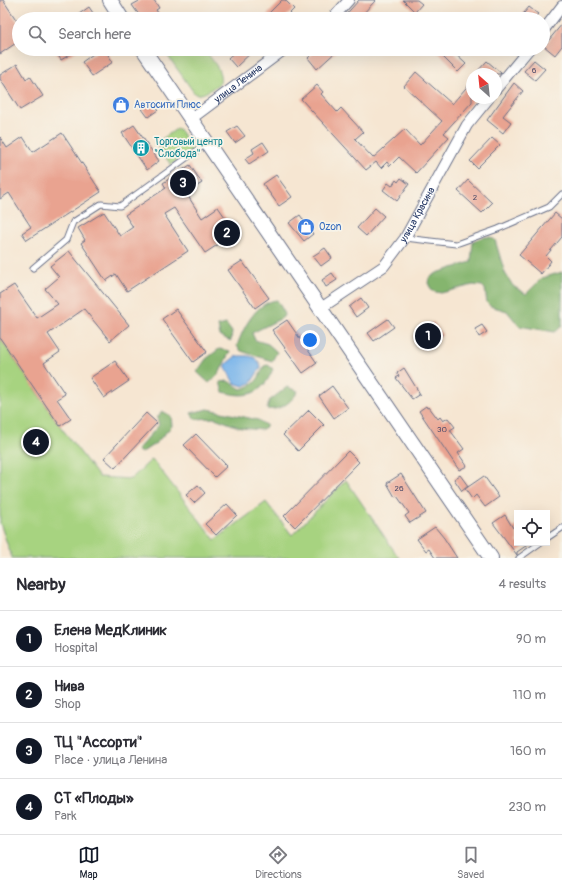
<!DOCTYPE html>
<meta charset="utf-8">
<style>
body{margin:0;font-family:Pangolin,sans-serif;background:#f2f2f3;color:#2b2b33}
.controls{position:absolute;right:12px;bottom:12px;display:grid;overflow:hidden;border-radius:0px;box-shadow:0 4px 16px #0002}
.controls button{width:36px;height:36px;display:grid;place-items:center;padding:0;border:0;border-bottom:1px solid #e1e1e2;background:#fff;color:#2b2b33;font:20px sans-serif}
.compass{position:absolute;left:466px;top:68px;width:36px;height:36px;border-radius:50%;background:#fff;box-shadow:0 4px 16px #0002;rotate:333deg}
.you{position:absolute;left:310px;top:340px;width:14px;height:14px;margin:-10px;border:3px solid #fff;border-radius:50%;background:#1a73e8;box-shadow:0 0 0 6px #1a73e833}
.badge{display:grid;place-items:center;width:26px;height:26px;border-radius:50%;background:#111827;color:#fff;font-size:13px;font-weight:700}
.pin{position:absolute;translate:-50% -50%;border:2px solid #fff;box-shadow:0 1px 4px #0006}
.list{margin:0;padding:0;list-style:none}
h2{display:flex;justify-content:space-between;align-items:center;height:52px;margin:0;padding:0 16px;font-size:17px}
h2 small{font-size:13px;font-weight:400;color:#7c7c81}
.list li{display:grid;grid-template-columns:26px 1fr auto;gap:12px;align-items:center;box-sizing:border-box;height:56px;padding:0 16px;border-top:1px solid #e1e1e2}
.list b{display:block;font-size:15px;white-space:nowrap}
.list p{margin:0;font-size:13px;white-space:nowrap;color:#7c7c81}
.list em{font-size:13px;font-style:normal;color:#7c7c81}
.icon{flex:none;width:22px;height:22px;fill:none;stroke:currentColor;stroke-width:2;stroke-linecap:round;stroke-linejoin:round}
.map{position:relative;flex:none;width:562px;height:558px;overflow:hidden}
.search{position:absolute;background:#fff;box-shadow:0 4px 16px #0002;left:12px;right:12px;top:12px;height:44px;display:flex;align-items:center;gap:10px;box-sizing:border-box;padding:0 14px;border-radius:22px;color:#7c7c81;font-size:15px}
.sheet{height:276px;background:#fff}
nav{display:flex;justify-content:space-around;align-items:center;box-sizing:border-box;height:56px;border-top:1px solid #e1e1e2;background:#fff;font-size:11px;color:#7c7c81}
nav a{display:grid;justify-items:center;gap:2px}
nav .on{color:#111827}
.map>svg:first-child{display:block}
</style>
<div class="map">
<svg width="562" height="558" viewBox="0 0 562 558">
<rect width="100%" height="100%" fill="#f7f3e8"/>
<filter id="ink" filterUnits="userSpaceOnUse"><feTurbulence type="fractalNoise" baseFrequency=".025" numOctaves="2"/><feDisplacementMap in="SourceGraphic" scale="8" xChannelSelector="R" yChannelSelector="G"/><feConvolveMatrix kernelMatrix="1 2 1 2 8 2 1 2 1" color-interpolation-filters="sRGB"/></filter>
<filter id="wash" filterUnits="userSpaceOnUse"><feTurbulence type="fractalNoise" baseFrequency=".012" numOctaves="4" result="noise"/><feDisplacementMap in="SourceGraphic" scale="16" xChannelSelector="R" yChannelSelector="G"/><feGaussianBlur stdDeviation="0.9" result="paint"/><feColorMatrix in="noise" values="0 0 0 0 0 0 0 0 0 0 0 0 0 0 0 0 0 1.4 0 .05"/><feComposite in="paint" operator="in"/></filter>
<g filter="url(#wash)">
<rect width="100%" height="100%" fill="#f6e6d2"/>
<!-- green -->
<path fill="#a7d380" stroke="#61816f" d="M163,49H204C211,59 223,70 220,83C212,88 205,96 195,94Z
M178,128L193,149L171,165L156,143Z
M0,338L60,426L99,477L131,479L152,459L215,540L266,502L292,535L346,480L399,558H12L0,523Z"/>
<!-- forest -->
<path fill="#85b56e" stroke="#507266" d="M483,237H490L495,240L505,273L513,286L526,294L542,278L562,272V326L555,332L519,326L507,311L490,306L487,303L485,289L482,286L473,285L441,293L432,291L428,283L429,278L437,273L471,262L473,241Z
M277,300L285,314L282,318L252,333L255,340L268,344L277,352L272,361L241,351L237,346C243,328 256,302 277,300Z
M226,324L232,332L231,341L220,336L218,326Z
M219,349L230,351L219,374L209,383L197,372L206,359Z
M268,365L273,369C263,394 248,399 223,392L220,382L228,381L241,389C256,385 258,380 264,366Z
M287,387L298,391C292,402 280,411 267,409L269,401Z
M208,409L258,420L267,426L263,430L241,428L215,418L195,419L191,413Z
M162,411L171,416L172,426L156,443L141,453L137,450L159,425L157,418Z"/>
<!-- water -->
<path fill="#78b4ea" stroke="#4a72a4" d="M236,356C248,356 257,354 261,367L251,383L243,386L234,383L226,368V364Z"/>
<g id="blocks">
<!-- building -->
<path fill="#e9a390" d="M0,0H3L19,24V41L0,54Z
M141,0H154L159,8L156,10L162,19H150L148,16L142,19L132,5Z
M282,0H285L294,9L284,19H263Z
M359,0H376L358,19H342Z
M403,0H417L422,4L415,12Z
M89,7L97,19H72Z
M529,7L538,14L533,19H519Z
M562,24V46L555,55L544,46Z
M54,49H79L61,60Z
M100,49H104L113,62L92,76L82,62Z
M238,49H255L236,67L228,58Z
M317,49H339L317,69L308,58Z
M435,49H450L466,64L458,72Z
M534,60L545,69L535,80L524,71Z
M487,61L501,73L500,74H475Z
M17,64L26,79L30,76L43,96L20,110L0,79V75Z
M416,72L452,104L472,81V102L444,133L449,137L416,173L399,157L390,166L387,162L381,168L376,162L366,170L301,99L317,85L323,92L321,94L337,112L341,108L363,132L355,139L373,158L405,129L420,145L442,121L404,86Z
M514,83L523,91L503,116L511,122L503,133L487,120Z
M152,102L158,110L148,117L142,109Z
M134,125L159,161L147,170L122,133Z
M237,126L245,136L235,143L227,132Z
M62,133L101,192L27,240L22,233L31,227L9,193L0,199V137L7,148L23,137L33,152Z
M492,138L500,145L477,168L470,161Z
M263,142L269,151L249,164L245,159L254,153L252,149Z
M190,165L202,183L186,193L202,218L218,207L236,233L205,253L174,208L164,214L188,251L127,291L116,274L106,281L81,243L85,240L78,228L104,212L120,236L133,227L125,215L166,188L163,183Z
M276,175L292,197L279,206L263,184Z
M401,178L409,184L397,201L383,190L388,183L392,186L396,180L398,182Z
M468,180L492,203L482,213L458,191Z
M375,208L384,216L366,236L357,228Z
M555,213L562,219V237L546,256L551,261L541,274L519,255Z
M300,215L313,234L304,241L289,223Z
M325,248L332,258L321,266L313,256Z
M69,251L129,325L110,341L84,309L48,334L60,352L44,363L65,394L57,399L71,419L60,426L0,338V294L14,285L37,318L58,304L45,289L59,277L50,266Z
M242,261L269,298L255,308L228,270Z
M332,273L337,280L326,287L322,280Z
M361,298L368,308L356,317L349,307Z
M176,309L207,352L193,362L162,319Z
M388,319L394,327L374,341L368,333Z
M287,320L317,363L303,373L272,330Z
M433,322L442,335L422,349L413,336Z
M482,325L487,332L479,337L475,329Z
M115,361L129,381L104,398L90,378Z
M404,368L420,394L412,399L396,378L399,376L397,373Z
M332,386L348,408L334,418L319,396Z
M426,406L427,408L429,407L438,419L440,417L443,421L448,418L455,427L450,430L464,449L458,453L467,466L459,470L419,411Z
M309,410L324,425L298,451L283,435Z
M146,413L157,423L115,468L104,458Z
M196,434L227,466L215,477L184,445Z
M348,451L359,462L295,527L284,516Z
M401,474L426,513L410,523L405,516L409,513L397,496L395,497L387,483Z
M460,475L468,486L462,491L454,479Z
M484,476L499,497L485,507L476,495L472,499L465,489Z
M198,485L205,493L194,503L186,495Z
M227,504L237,515L216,535L205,524Z
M505,515L513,528L517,525V543H530L517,552V555L493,523Z
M435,527L444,538L457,558H435L429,549L426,551L417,539Z"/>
</g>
</g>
<g filter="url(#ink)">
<use href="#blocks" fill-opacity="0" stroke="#686f87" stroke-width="1"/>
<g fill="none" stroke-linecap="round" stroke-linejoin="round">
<!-- lane casing -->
<g stroke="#686f87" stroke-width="7">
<path id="lane" d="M405,238L456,244L498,229L549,207L562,194
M33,268L66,240L73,222L101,204L120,206L206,144
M547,538L562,528
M519,558L540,543"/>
</g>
<!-- street casing -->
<g stroke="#686f87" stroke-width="12">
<g id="street">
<path d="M332,19L349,0"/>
<path d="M543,31L562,6"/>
<path d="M496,89L529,49"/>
<path id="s1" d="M191,119L285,49"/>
<path id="s2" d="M321,308L384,266L405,238L467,125L489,98"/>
</g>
</g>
<!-- secondary casing -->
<g stroke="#686f87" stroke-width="16">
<path id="secondary" d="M110,0L122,19
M143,49L491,558"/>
</g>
<!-- lane -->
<use href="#lane" stroke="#fff" stroke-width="5"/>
<!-- street -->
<use href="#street" stroke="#fff" stroke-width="10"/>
<!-- secondary -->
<use href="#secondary" stroke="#fff" stroke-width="14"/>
</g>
</g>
<!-- icons -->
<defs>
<g id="shop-disc" transform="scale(0.9)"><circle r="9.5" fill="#3f7fe0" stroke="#f7f3e8"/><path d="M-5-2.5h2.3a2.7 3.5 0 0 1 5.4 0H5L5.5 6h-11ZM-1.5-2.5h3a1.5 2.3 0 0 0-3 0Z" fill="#fff"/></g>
<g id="building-disc" transform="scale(0.9)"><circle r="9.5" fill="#0f9aa8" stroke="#f7f3e8"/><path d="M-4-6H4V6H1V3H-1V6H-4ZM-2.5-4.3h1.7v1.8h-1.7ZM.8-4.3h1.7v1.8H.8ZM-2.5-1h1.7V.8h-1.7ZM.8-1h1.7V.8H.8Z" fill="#fff"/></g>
</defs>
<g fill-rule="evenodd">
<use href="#shop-disc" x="121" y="105"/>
<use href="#building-disc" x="141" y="148"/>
<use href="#shop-disc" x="306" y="227"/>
</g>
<g text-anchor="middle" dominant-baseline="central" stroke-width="3.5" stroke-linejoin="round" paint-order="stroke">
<!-- number labels -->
<g font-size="8" fill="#4e4c6a">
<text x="534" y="70">6</text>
<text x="475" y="197">2</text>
<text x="442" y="429">30</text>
<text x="399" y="488">26</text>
</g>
<!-- street labels -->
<g font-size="10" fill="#1b2f5e" stroke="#f7f3e8">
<text stroke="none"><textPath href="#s1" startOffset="59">улица Ленина</textPath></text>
<text stroke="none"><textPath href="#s2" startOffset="137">улица Красина</textPath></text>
</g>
<!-- shop labels -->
<g font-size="10" fill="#366cbe" stroke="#f7f3e8" text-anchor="start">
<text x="134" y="105">Автосити Плюс</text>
<text x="319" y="227">Ozon</text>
</g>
<!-- culture labels -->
<g font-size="10" fill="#0d838f" stroke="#f7f3e8" text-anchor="start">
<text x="154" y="142">Торговый центр<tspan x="154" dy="12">"Слобода"</tspan></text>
</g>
</g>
</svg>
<div class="controls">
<button><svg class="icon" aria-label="locate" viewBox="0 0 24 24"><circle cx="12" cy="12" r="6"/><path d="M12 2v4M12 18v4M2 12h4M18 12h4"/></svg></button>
</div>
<svg class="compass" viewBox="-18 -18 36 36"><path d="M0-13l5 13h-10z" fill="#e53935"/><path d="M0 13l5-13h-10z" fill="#7c7c81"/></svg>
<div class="you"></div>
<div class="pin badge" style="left:428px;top:336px">1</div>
<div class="pin badge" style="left:227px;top:233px">2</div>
<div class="pin badge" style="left:183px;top:183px">3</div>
<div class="pin badge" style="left:36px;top:442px">4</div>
<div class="search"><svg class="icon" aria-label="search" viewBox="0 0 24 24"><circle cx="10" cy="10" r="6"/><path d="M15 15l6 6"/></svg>Search here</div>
</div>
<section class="sheet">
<h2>Nearby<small>4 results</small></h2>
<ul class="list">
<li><span class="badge">1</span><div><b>Елена МедКлиник</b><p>Hospital</p></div><em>90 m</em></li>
<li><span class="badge">2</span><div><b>Нива</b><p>Shop</p></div><em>110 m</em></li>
<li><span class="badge">3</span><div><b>ТЦ &quot;Ассорти&quot;</b><p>Place · улица Ленина</p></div><em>160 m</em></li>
<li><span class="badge">4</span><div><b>СТ «Плоды»</b><p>Park</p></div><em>230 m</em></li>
</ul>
</section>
<nav>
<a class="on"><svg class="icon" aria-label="map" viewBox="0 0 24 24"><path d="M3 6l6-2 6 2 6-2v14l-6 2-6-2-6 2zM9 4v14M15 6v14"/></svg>Map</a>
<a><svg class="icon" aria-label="directions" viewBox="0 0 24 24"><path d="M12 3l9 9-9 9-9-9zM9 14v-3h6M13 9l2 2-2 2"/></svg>Directions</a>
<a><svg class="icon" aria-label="saved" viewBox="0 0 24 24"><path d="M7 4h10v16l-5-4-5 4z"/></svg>Saved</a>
</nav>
